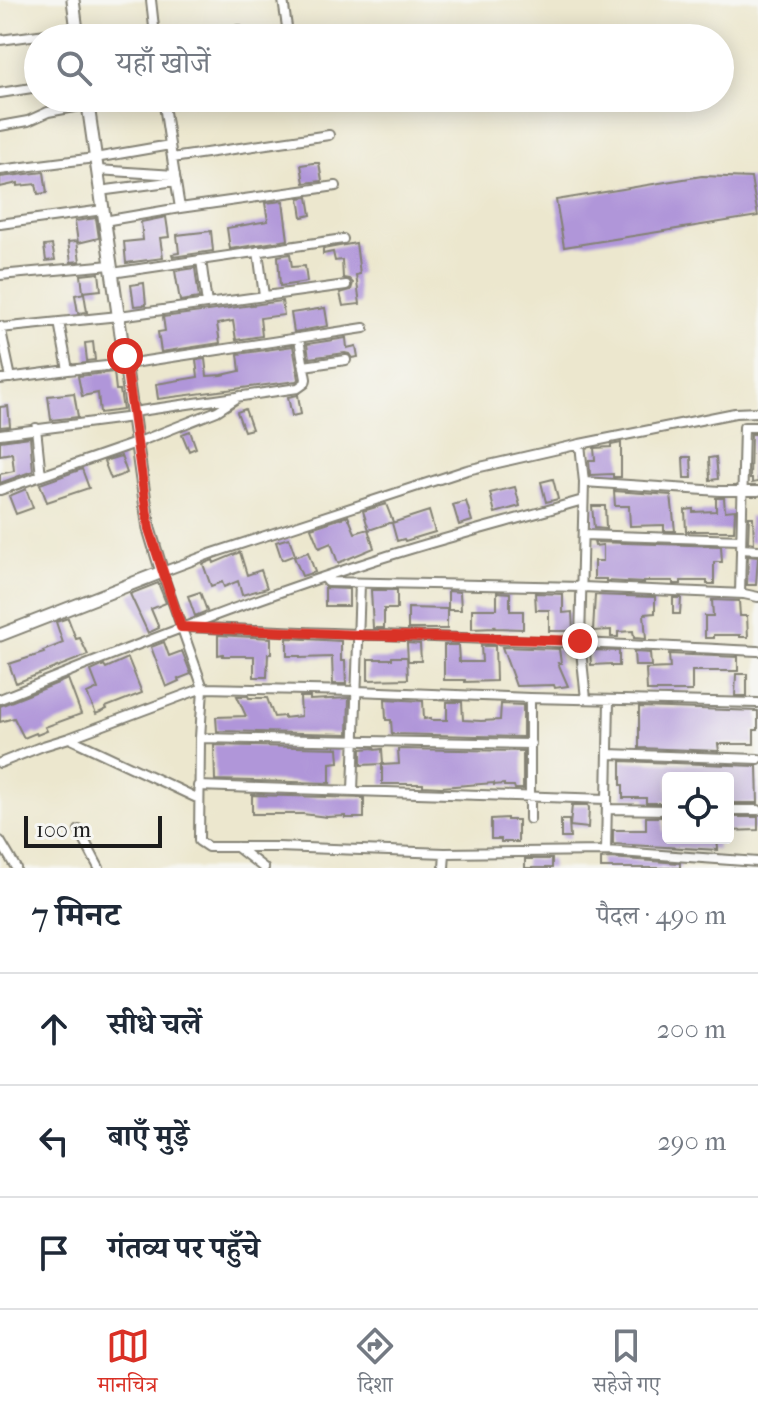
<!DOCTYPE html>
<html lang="hi">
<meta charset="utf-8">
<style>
body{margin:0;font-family:"IM FELL French Canon","Noto Serif Devanagari",serif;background:#f6f6f7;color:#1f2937}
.controls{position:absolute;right:24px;bottom:24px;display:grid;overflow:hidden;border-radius:8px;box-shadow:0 4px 20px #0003}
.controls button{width:72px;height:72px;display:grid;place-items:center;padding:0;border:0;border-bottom:2px solid #e0e1e3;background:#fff;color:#1f2937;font:40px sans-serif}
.scale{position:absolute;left:24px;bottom:20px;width:138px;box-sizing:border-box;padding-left:8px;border:4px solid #1c1c1c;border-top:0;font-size:22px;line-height:28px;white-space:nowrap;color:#1c1c1c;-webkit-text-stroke:6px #f6f6f2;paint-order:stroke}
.stop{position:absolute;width:24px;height:24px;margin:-18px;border:6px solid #d93025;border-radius:50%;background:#fff}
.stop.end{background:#d93025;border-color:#fff;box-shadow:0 2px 8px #0008}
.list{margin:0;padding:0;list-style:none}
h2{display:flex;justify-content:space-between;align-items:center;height:104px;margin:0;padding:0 32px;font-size:34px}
h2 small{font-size:26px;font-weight:400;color:#747a83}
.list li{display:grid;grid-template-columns:52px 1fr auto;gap:24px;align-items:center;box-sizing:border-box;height:112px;padding:0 32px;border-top:2px solid #e0e1e3}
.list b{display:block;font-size:30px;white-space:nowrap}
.list em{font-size:26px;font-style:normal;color:#747a83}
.icon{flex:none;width:44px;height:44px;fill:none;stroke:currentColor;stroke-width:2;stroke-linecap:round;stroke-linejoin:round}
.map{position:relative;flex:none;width:758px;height:868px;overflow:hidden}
.search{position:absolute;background:#fff;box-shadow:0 4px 20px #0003;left:24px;right:24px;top:24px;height:88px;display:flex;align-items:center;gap:20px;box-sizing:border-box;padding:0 28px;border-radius:44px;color:#747a83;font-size:30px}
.sheet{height:440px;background:#fff}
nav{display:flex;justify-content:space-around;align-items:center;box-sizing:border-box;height:112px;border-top:2px solid #e0e1e3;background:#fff;font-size:22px;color:#747a83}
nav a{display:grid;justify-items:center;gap:4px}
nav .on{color:#d93025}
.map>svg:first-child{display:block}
</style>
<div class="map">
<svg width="758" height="868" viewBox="0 0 758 868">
<rect width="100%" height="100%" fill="#f6f6f2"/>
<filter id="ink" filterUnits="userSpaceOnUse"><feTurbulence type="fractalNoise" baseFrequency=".0125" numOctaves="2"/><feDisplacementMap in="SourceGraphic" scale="16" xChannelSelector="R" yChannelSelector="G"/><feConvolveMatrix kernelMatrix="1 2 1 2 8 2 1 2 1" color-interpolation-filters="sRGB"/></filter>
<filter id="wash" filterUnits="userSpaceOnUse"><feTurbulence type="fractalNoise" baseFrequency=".006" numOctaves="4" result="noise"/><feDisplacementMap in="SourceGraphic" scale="32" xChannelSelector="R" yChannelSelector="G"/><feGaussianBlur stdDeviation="1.8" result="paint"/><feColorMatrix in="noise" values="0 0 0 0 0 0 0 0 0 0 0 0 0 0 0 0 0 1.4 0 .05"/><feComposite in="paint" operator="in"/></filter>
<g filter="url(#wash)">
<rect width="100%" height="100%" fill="#ece7ce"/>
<g id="blocks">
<!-- building -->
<path fill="#b096d9" d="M313,163H319L322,181L304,183L301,165Z
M44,172L47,193L38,194L36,184L18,186V183L0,187V177Z
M702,176L751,178L758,216L564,247L556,200Z
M308,197L311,215L302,217L299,198Z
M283,201L288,240L230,249L227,228L268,221L265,203Z
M166,217L169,237L160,238L163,258L126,263L124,242L143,240L141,222Z
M96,218L99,238L78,243L75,221Z
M211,231L213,251L173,257L172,254L179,253L177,235Z
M77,241L80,261L71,262L68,242Z
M356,243L360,274L356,275L360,304L343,306L340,293L351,290L353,283L349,279L343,278L342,260L335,261L333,252L323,254V249Z
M52,245L55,260L46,261L44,246Z
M290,254L292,267L305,266L307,282L280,286L278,256Z
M195,268L199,298L180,301L175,271Z
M99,273L101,290L83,292L81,275Z
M144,283L146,305L134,306L131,285Z
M84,293L87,312L78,313L75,295Z
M282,301L284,315L260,318L262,336L236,340L233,321L217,324L220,343L161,352L158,332L165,331L163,317Z
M325,308L328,326L294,332L291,313Z
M346,338L347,348L356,346L358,357L352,358L349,354L345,353L309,358L307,344Z
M93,342L95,360L87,361L85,343Z
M293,346L299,379L296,381L158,399L156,384L198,377L196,360L205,359L207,376L222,375L240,371L238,354Z
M114,372L116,390H120L123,410L100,413L98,393L82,396L78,376Z
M74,393L78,417L51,420L48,396Z
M298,395L301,414L292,416L288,397Z
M8,406L10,426L0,427V407Z
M245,409L252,429L244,431L237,412Z
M190,431L196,448L189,451L182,434Z
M751,434H758V482L752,483V479H750Z
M30,437L33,471L0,483V474L14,471L12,453L0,455V441Z
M621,443V477H613V474L590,475L589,460H595L594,448L611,447V445Z
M121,456L127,473L111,479L104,461Z
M683,457H691L692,478H684Z
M716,457L718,479L710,480L709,458Z
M82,469L89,488L47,502L40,484Z
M553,479L558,499L546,502L541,482Z
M515,487L520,506L495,513L490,493Z
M26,489L33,508L16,514L9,496Z
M614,491L671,495L675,531H664V525L630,526L629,506H615Z
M716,498H724L725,511L735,510L734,531H686L685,510L693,509V512L716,511Z
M466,501L472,521L459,525L453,505Z
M386,504L393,522L369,530L363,511Z
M592,506H605L606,529L594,528Z
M429,511L435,532L405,541L404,539L397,541L392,523Z
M348,516L355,533L368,529L374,548L338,563L331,543L319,548L311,528Z
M749,517H753L754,543L748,542Z
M289,538L295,555L282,560L276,542Z
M594,542L721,546L722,562H714V584H707V581H681V584H673V581H644V583L606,581V579H594V561H603V545L595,546Z
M240,552L247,575L261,570L267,588L242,595L238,581L224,587L222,582L211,586L203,564L213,560L214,563Z
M308,552L315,572L302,576L294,557Z
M748,556L758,557L756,585H747Z
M158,583L166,603L151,609L159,628L148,633L130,594Z
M325,588L349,589V606H325Z
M371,590H397V609H384V628H373Z
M448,591L460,592L461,610H448Z
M200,592L207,611L195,616L188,596Z
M497,592L510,593V611H523V629L495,628L494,625V628L472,629V609H497Z
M535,593L563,594V613L572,612L573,631H549V610H536Z
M595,595L655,597V613L644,614L646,639L634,638L633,631L618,632V637H611V630L593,631Z
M673,598H681L680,614H673Z
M712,600L739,601L740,616H747L748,637H740V635H714V638H705V616H713Z
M408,608L447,609V629H408Z
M68,618L76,639L80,638L88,655L16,683L9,664L44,653L43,651L63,643L56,622Z
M218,635L271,638V654H268L267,677H254V656H223V654L218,655Z
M287,638L341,641V661H345L346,684H333L332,657L300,658V656H287Z
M164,642L169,656L182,651L191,674L178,679L179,681L166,687L151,647Z
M407,643L420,644L421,661H408Z
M444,645H458L459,662H482L481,646H495L496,681L465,682V680H444Z
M502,647L559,649L561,663H558L568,686L555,688L554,685L516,686Z
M590,650L619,651V666H611V664L591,665Z
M634,652L650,653L651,666H635Z
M669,654L738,657V671H692V691H647L646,669L670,668Z
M392,657H407L408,679L368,680V659H392Z
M128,658L142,693L106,707L107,709L96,714L87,694L98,689L91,671L104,665L106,668Z
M736,674H747V696H735Z
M68,679L81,714L45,727L47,731L37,735L36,733L24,738L14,718L0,722V706Z
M237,696H248L249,698H267L274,717L284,716V718L301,716L300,697H310V700L349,698L348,734L217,731L216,717L246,716Z
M385,699L423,701L424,719L431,718V720H447V702H462L463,720L481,721L500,720L501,704L523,705V737L392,734L391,720H386Z
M639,707L758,711V730H754V744H718L719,751L639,748Z
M214,745L338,748L339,762L330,763V783L215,780Z
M374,748L375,750L382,749L383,764L361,765V749Z
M398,749L523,751V789H515L514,786H504V784L494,785V783L441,787L423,786V784H382V765L399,764Z
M621,761L757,766L758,803H731V780H728V778H668V801H663V803H646V798H623V785H621Z
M252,795L364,798V818H345V816L327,817L303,814H252Z
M572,805H588L589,808L588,828L570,826Z
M646,817H663V832H668V838H717L718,850L613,844V830H646Z
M728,817H758V830L728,831Z
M507,818V820H518V842H501V839H491V819Z
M561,820H569L570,838H561Z
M610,858L680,863V868H601V859Z
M525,859H552V868H525Z"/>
</g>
</g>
<g filter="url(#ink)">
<use href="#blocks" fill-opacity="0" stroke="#848275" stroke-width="2"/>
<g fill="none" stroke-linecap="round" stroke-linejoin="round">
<!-- street casing -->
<g stroke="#848275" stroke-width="12">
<path id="street" d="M283,0L287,27
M238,30L239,38
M144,38L155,36L151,0
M0,40L77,30
M0,93L38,87
M208,98L164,105L172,158L329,135
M0,126L28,121L48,112L124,98
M0,170L95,158L170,145
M97,170L175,175
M99,191L176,181
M180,208L336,186
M104,221L180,208L172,158
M0,224L103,210
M258,251L264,296
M201,260L207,304
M112,273L343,239
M0,275L111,265
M59,322L68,370L126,364L364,328
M0,326L11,378
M0,328L119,316L346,285
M304,366L346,360
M0,379L68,370
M133,412L298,388L305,383L306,379L299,339
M36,428L41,476L136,443L217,411L240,396
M0,434L133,417
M580,444L584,482L580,641L586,699
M584,482L720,491H758
M0,490L41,476
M583,535L741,540
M741,549L758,550
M324,577L328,582L582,587L744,594L758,597
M740,594L744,427H758
M187,627C378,636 568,641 758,651
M530,698V819
M0,699C125,649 250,600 378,559C446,537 515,520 583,500
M69,738L199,799
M200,738L531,744
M608,754L758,759
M0,763L43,746L69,738L203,688L357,691L530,698L758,703
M198,786L607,799
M353,791L360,583
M607,809L668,810
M728,810H758
M79,830L99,868
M0,841L16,868
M237,847L264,868
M606,851L609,700
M445,853L606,851L758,862
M444,868L445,853L277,847H208L199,841L200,738L203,688L162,572L210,554L467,470L580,444L735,413L758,412"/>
</g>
<!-- secondary casing -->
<g stroke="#848275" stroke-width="15">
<path id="secondary" d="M73,0L78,38
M0,635L162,572L149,529L87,98"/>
</g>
<!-- street -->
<use href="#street" stroke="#fff" stroke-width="8"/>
<!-- secondary -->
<use href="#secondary" stroke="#fff" stroke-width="11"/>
</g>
</g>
<g fill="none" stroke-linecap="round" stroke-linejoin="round" filter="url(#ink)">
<!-- route -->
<path stroke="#d93025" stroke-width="10" d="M125,356L149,529L181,627L357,635L580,641"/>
</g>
</svg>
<div class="controls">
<button><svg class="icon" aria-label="locate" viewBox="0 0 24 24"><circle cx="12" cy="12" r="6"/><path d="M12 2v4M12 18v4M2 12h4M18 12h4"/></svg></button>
</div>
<div class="scale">100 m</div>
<div class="stop" style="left:125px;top:356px"></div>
<div class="stop end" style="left:580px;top:641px"></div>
<div class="search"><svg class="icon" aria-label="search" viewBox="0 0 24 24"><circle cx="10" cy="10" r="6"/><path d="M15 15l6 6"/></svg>यहाँ खोजें</div>
</div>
<section class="sheet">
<h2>7 मिनट<small>पैदल · 490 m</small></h2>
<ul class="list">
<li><svg class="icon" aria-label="ahead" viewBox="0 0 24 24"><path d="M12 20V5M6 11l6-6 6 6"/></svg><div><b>सीधे चलें</b></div><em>200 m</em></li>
<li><svg class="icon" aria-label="left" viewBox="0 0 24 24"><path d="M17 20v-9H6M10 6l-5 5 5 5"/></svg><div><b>बाएँ मुड़ें</b></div><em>290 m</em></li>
<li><svg class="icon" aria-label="arrive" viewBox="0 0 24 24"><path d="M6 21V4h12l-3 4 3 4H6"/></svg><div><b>गंतव्य पर पहुँचे</b></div></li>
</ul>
</section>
<nav>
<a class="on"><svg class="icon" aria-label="map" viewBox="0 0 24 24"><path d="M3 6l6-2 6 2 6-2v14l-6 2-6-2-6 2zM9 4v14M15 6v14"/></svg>मानचित्र</a>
<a><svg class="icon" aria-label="directions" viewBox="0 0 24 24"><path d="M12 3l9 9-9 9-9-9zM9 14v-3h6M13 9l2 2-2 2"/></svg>दिशा</a>
<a><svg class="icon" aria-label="saved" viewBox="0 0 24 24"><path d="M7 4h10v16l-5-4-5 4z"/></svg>सहेजे गए</a>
</nav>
